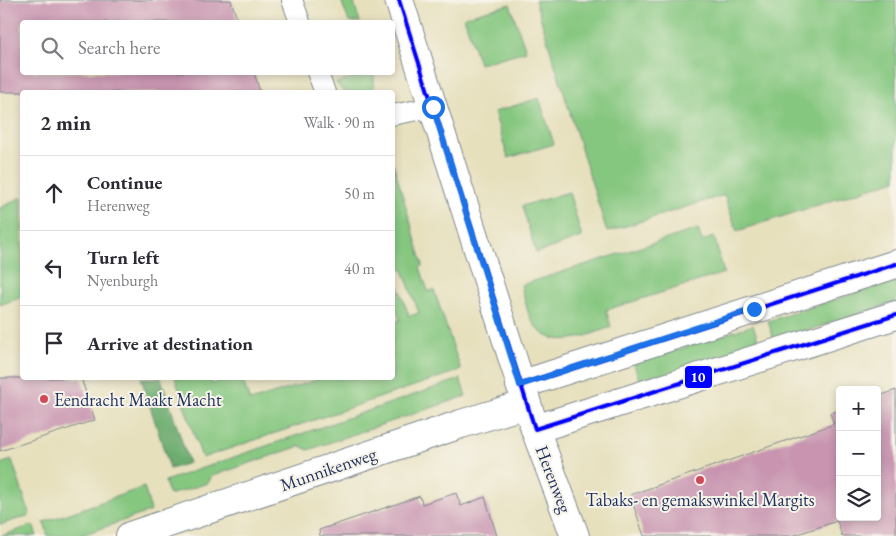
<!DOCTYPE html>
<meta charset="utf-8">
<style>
body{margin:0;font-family:"EB Garamond",serif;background:#f7f7f7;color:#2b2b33}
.controls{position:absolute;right:15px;bottom:15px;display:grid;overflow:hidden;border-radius:5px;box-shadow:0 2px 8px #0003}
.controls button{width:45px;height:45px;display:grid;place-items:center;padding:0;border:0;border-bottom:1px solid #e1e1e2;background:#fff;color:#2b2b33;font:25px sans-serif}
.stop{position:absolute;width:15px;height:15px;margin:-11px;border:4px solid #1a73e8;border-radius:50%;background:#fff}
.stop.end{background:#1a73e8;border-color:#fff;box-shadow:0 1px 5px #0008}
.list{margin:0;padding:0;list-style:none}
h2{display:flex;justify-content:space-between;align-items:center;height:65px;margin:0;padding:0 20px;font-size:21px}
h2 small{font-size:16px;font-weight:400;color:#7c7c81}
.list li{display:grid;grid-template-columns:32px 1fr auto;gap:15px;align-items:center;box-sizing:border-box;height:75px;padding:0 20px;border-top:1px solid #e1e1e2}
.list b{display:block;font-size:19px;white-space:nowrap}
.list p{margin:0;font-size:16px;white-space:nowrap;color:#7c7c81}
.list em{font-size:16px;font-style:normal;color:#7c7c81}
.icon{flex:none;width:28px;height:28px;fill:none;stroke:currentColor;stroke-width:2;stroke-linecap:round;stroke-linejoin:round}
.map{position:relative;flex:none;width:896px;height:536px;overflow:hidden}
.search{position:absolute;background:#fff;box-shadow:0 2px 8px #0003;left:20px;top:20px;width:375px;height:55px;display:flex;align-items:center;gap:12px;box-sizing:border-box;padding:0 18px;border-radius:5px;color:#7c7c81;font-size:19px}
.panel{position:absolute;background:#fff;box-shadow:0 2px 8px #0003;left:20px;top:90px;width:375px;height:290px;border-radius:5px}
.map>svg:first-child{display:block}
</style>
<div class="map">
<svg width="896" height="536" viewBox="0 0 896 536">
<rect width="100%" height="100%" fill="#f7f3e8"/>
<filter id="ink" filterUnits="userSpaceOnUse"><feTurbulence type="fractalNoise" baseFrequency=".02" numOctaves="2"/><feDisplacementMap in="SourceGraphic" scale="10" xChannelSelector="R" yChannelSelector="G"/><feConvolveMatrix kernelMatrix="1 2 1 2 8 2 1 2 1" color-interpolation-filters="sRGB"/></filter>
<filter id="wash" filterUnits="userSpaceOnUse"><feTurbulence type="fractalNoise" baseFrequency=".0096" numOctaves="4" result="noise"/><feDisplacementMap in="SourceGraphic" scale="20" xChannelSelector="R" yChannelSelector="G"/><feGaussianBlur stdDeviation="1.12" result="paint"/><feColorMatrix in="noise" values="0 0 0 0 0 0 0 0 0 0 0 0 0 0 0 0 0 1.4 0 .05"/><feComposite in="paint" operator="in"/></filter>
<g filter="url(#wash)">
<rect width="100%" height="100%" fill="#e6e0bd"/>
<!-- green -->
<path fill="#86c780" stroke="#507b6f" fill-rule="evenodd" d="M341,0H353L360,22H349Z
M535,0H896V180L737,231L724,195L607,232Z
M510,4L526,51L479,64L464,17Z
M366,73H374V92H344L336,83Z
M539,98L554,144L508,158L494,112Z
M393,163L423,265L420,267L428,291L434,290L461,370L202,458L175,378H210L212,384L231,378H242L250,401L322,378H392L393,323L400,320L393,300V262L399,259L393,242ZM402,268L419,313L409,316L393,271Z
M569,192L582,237L536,253L522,206Z
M22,197V297L0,305V208Z
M698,229L702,241L714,237L724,273L606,310L611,327C584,337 548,353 531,319C526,309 524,296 521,285Z
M896,280V302L774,341L768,321Z
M753,325L760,345L640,383L634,364Z
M460,379L466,396L308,450L300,446L212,476L208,483L169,495L165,481Z
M12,460L30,515L0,525V464Z
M144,487L151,511L79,536H48L44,522Z
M33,525L37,536H1Z"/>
<!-- forest -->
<path fill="#6cac6e" stroke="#446e66" d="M141,378H161L189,463L170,469Z"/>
<g id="blocks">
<!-- building -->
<path fill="#c894b0" d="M0,0H231L238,22H22V72H254L260,92H0Z
M0,378H81L95,420L0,451Z
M896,390V536H842L837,521L792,536H644L630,495L834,424L830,413L840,410V517H877V397Z
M456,493L461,506L485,497L497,536H320L319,530L420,496L422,504Z"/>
</g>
</g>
<g filter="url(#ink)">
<use href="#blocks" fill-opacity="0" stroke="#80888e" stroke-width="1"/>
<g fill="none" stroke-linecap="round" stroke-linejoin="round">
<!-- service casing -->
<g stroke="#80888e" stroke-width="22">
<path id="service" d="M292,0L300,22
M317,72L325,92
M392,115L433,107"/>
</g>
<!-- minor casing -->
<g stroke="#80888e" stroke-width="30">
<path id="minor" d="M535,429L575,536
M130,536L461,424L526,404"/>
</g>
<!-- tertiary casing -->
<g stroke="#80888e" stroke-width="30">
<path id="tertiary" d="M399,0L535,429L896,315
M520,385L896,264"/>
</g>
<!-- service -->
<use href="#service" stroke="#fff" stroke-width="20"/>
<!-- minor -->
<use href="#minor" stroke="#fff" stroke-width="28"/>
<!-- tertiary -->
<use href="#tertiary" stroke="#fff" stroke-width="28"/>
<!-- bus-1 casing -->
<g stroke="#f7f3e8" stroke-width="8">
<path id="bus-1" d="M399,0L535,429L896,315
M520,385L896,264"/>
</g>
<!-- bus-1 -->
<use href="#bus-1" stroke="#00f" stroke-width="4"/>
</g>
</g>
<g fill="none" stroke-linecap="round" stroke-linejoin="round" filter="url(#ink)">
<!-- route -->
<path stroke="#1a73e8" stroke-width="6" d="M433,107L520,385L754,309"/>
</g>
<!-- markers -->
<g fill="#d1495b" stroke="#f7f3e8" stroke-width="2">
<circle cx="44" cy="399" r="5"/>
<circle cx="700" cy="480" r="5"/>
</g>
<g text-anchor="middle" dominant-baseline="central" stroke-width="4" stroke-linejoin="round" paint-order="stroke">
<!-- poi labels -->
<g font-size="18" fill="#1b2f5e" stroke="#f7f3e8" text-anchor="start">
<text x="54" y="399">Eendracht Maakt Macht</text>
<text x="700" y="499" text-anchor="middle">Tabaks- en gemakswinkel Margits</text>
</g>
<!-- street labels -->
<g font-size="18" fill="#1b2f5e" stroke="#f7f3e8">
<text transform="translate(328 469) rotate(-19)">Munnikenweg</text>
<text transform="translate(554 479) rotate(69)">Herenweg</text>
</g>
</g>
<rect stroke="#f7f3e8" stroke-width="2" x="684" y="365" width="29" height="24" rx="5" fill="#00f"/>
<g font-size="14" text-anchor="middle" font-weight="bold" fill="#fff">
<text x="698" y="382">10</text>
</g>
</svg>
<div class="controls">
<button>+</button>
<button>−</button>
<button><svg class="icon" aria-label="layers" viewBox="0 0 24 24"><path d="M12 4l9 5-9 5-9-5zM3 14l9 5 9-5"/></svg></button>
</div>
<div class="stop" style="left:433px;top:107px"></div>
<div class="stop end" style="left:754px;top:309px"></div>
<div class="search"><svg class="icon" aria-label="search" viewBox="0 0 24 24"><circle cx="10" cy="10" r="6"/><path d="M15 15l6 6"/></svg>Search here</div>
<section class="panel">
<h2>2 min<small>Walk · 90 m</small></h2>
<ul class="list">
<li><svg class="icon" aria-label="ahead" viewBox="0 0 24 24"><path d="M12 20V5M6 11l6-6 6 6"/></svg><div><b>Continue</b><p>Herenweg</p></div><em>50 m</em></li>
<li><svg class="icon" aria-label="left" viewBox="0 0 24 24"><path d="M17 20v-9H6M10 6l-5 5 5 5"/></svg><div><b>Turn left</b><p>Nyenburgh</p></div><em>40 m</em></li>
<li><svg class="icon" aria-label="arrive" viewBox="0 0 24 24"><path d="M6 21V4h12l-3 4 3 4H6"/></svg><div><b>Arrive at destination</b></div></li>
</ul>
</section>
</div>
